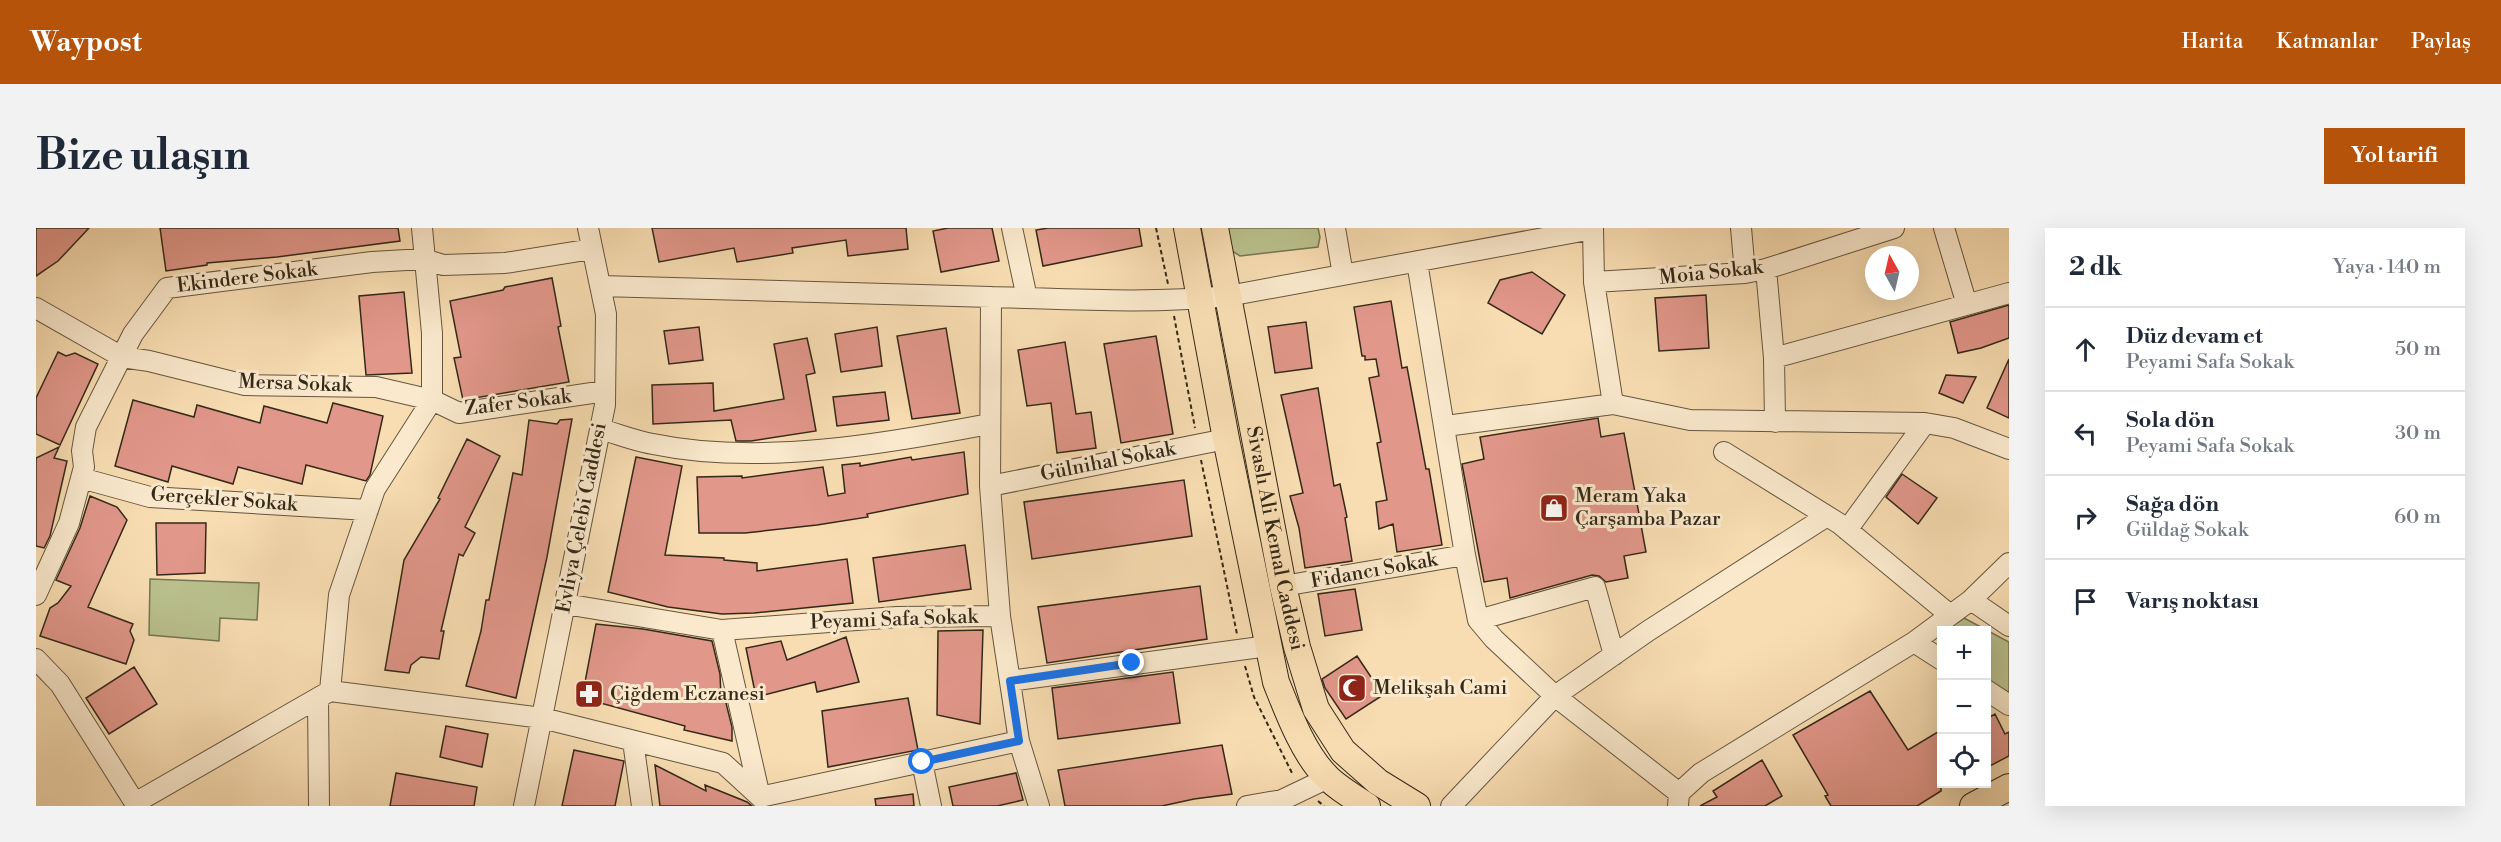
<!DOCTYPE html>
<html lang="tr">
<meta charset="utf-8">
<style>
body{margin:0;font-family:"Libre Bodoni",serif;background:#f2f2f3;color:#1f2937}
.controls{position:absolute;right:18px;bottom:18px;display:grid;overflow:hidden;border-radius:0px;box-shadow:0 6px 24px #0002}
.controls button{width:54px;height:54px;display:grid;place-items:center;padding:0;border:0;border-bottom:2px solid #e0e1e3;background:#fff;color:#1f2937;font:30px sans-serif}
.compass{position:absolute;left:1829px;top:18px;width:54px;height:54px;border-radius:50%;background:#fff;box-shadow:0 6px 24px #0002;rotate:352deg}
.stop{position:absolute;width:18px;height:18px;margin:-14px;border:4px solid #1a73e8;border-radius:50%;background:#fff}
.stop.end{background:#1a73e8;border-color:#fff;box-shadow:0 2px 6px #0008}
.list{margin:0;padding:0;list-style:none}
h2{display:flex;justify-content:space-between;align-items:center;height:78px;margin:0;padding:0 24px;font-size:26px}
h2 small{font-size:20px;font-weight:400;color:#747a83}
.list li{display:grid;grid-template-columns:39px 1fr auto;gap:18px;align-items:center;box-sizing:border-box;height:84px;padding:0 24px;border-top:2px solid #e0e1e3}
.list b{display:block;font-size:22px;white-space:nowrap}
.list p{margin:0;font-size:20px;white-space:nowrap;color:#747a83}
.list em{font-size:20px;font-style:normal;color:#747a83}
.icon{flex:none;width:33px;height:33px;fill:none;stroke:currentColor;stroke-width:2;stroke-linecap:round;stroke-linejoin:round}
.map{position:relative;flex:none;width:1973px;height:578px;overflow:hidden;border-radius:0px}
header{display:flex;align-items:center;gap:36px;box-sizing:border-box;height:84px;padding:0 30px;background:#b45309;color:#fff}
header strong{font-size:28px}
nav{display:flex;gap:33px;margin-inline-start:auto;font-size:21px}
.intro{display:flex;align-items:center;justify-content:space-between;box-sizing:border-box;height:144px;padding:0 36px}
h1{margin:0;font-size:42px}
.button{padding:15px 27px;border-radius:0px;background:#b45309;color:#fff;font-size:21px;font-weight:700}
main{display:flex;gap:36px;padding:0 36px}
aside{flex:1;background:#fff;border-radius:0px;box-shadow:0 6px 24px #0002}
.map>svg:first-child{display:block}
</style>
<header>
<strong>Waypost</strong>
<nav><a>Harita</a><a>Katmanlar</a><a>Paylaş</a></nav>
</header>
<div class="intro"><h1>Bize ulaşın</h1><a class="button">Yol tarifi</a></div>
<main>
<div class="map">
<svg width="1973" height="578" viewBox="0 0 1973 578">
<rect width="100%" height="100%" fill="#f8ddb2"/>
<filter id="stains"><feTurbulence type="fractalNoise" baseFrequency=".00333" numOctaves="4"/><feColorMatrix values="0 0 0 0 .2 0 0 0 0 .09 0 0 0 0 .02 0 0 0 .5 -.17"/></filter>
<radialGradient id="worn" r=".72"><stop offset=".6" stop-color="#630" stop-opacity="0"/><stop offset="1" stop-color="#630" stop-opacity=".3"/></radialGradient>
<!-- green -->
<path fill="#bac28e" stroke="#777654" stroke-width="1.5" d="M1189,0H1282L1284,9L1282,19L1204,28L1193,21Z
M114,351L223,355L221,392L184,390L183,413L113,407Z
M1928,390L1973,414V467L1951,453L1950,403H1908Z"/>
<!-- building -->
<path fill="#e1978a" stroke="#342919" stroke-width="1.5" d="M0,0H53L22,33L0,48Z
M124,0H362L364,13L241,29L171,35V37L130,43Z
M616,0H870L872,21L812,28L810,12L756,20L757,25L701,34L698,20L623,34Z
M912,0H956L963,33L905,44L897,3Z
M1012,0H1103L1106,18L1007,38L1000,2Z
M1496,44L1529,67L1506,106L1452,75L1464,52Z
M516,50L525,98L522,99L533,154L427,172L418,130L425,129L414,73L467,62L469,59Z
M368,64L376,145L330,147L323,68Z
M1670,67L1673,120L1623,123L1619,70Z
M1355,73L1366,140L1371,139L1390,241H1393L1406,317L1361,324L1357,296L1343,301L1340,274L1351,272L1341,215L1345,214L1333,150L1343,148L1340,131L1329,132V128H1326L1318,79Z
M1973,77V110L1945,120L1922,125L1914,94Z
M1270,94L1276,140L1239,145L1232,99Z
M663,99L667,132L633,136L628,103Z
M841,99L846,138L805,144L799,106Z
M910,100L924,185L876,191L861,108Z
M1120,108L1137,206L1085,215L1068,116Z
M771,110L779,145L770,147L780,203L715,213H700L695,192L617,196L616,157L677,155L678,183L748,171L738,116Z
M1029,114L1040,186L1055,184L1060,220L1021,225L1015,175L991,178L982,122Z
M22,124L30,128L39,125L62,136L24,217L0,206V170Z
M1973,131V190L1951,180Z
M1910,147L1940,149L1927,175L1903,165Z
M1282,160L1298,258L1304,256L1311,289L1309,290L1316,333L1269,340L1263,300L1254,268L1267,265L1245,167Z
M849,164L853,192L801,198L797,169Z
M97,172L158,189L161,177L224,195L228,178L291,195L297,175L347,188L334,247L330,253L270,237L266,256L202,239L197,256L136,238L132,254L79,238Z
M1562,190L1565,209L1588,205L1610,324L1588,328L1592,350L1570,354L1563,348L1556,347L1474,370L1471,350L1448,354L1426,236L1448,231L1444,209Z
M536,191L511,329L480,470L430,458L445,403L450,372H453L477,245L486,247L493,192L521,196L524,192Z
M431,211L464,228L429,299L439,305L427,328L423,326L405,403H408L403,431L385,429L375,437L373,445L349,442L368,332L404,271L402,270Z
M23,219L18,230L31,233L14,308L8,320L0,318V230Z
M928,224L932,266L831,286L832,289L781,297L709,305H663L661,249L706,248V250L787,239L792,268L809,265L806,237L824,235V238L875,229L876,232Z
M600,229L646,238L629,327L688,330V332L721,335V343L811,331L817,375L718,385L686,386L632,379L572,364Z
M1866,246L1901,270L1882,296L1850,269Z
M1148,252L1156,308L996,331L988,274Z
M54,268L81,279L91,292L52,379L97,396L94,403L98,412L90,436L4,408L14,380L22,375L35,358L20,352L44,300Z
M120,295H170L169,345L121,347Z
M929,317L935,361L843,374L837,330Z
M1164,358L1171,411L1011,435L1002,379Z
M1319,361L1326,402L1289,408L1282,366Z
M560,396L607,401L676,413L684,446L685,470L689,471L696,499V513L648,502L649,498L546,470Z
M947,402L944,496L901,487L902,403Z
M810,409L823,454L781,464L779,454L720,469L710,420L745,413L751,432Z
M1321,428L1347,467L1310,491L1289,460L1286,451Z
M98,439L121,476L73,506L50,470Z
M1137,444L1144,495L1022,511L1016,460Z
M1834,463L1872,522L1905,502V563L1881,578H1795L1789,568L1792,567L1757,507Z
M872,470L882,522L792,539L786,483Z
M1959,486L1969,506L1973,504V528L1950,540V491Z
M410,498L452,506L446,539L404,529Z
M1186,517L1196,566L1158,571L1126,578H1029L1022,542Z
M538,522L588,533L579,578H526Z
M1726,532L1746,568L1729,578H1664L1681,569L1677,563Z
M619,537L670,563L669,557L711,574L716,578H624Z
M360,545L441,559L438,578H354Z
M980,545L987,572L961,578H917L913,559Z
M877,566L878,578H840L839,571Z"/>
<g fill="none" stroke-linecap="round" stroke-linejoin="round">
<!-- minor casing -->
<g stroke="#65563f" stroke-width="22">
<path id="minor" d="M976,0L991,70
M1299,0L1307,47
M1705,0L1709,45
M1908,0L1931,77
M1381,34L1429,327L1442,392L1458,411L1519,468L1643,565
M1730,41L1738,130L1973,65
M1558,54L1709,45L1730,41L1858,0
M564,58L955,69
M0,80L86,129L113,133L209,157L340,159L396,172L423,185L569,163
M1738,130L1739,194
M1577,176L1654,192L1889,195L1918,200L1973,221
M1410,198L1577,176L1558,54L1557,0
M564,201C582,206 599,213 617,216C722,238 849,216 953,196
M1688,224L1804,296L1914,387
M45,250L114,269L332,282
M954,258L1190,211
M1811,302L1889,195
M1247,358L1429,327
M0,367L33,295L48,239L46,223L50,199L97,106L131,60L336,34L388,31L407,37L469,35L556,21
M1935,372L1973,398
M529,376L686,402L724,569L983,513L964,388L861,389L686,402
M964,388L954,258L955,69C1034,71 1113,76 1192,68L1557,1
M1442,392L1559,359L1578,427
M1878,414L1906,432
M0,431L24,456L99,575L294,463L303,367L339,261L396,172V105L386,0
M974,453L1232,418
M1950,462L1973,477
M294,463L506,490L687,535L724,569
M282,470L283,578
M597,513L606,578
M983,513L1003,578
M886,534L895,578
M488,578L569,177L570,86L552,0
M1211,578L1246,572L1292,550
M1415,578L1519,468L1612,403L1791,288
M1642,578L1643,565L1665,545L1878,414L1935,372L1973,335"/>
</g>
<!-- major casing -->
<g stroke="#342919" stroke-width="28">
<g id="major">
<path d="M1151,0L1190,211L1240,454C1252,484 1267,525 1290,548C1301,560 1318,569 1331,578"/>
<path id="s1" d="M1179,0L1247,358L1261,419L1280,481L1307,523L1342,554L1381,578"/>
<path d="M1937,578L1973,559"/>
</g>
</g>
<!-- path -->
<path stroke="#342919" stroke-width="2" stroke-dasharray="4.5 3" stroke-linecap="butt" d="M1120,0L1132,56
M1138,88L1159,200
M1165,232L1201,406
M1209,438L1218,469L1257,547
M1282,573L1288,578"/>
<!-- minor -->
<use href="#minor" stroke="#fae9cd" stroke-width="20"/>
<!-- major -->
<use href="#major" stroke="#f8ddb2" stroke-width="26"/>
</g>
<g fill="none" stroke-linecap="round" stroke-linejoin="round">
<!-- route -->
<path stroke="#1a73e8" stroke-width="8" d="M886,534L983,513L974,453L1096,435"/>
</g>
<!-- icons -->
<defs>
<g id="shop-square" transform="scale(1.5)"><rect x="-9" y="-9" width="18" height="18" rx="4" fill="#8f2418" stroke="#fae9cd"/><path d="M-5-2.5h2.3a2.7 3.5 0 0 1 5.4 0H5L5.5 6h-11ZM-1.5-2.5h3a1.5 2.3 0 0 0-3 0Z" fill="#fff"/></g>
<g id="mosque-square" transform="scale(1.5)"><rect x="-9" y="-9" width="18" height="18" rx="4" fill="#8f2418" stroke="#fae9cd"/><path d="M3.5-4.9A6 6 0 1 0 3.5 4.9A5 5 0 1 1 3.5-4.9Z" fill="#fff"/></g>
<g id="pharmacy-square" transform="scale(1.5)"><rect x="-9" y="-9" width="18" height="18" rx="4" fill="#8f2418" stroke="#fae9cd"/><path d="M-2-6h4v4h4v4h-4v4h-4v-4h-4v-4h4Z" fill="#fff"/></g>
</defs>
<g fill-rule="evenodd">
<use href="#shop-square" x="1518" y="280"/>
<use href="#mosque-square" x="1316" y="460"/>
<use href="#pharmacy-square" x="553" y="466"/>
</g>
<g text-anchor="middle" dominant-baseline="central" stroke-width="6" stroke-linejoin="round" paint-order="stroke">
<!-- street labels -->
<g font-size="20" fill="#342919" stroke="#fae9cd">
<text transform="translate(1675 45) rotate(-6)">Moia Sokak</text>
<text transform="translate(211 50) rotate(-7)">Ekindere Sokak</text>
<text transform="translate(259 156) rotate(2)">Mersa Sokak</text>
<text transform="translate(482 175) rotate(-7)">Zafer Sokak</text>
<text transform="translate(1072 234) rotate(-11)">Gülnihal Sokak</text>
<text transform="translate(188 272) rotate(4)">Gerçekler Sokak</text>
<text transform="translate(546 290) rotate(-79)">Evliya Çelebi Caddesi</text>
<text stroke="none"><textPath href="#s1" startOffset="316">Sivaslı Ali Kemal Caddesi</textPath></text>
<text transform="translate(1338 343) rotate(-10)">Fidancı Sokak</text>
<text transform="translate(858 392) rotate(-2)">Peyami Safa Sokak</text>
</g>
<!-- poi labels -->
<g font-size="20" fill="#342919" stroke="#fae9cd" text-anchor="start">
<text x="1539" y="268">Meram Yaka<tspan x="1539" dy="23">Çarşamba Pazar</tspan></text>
<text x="1337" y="460">Melikşah Cami</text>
<text x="574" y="466">Çiğdem Eczanesi</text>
</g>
</g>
<rect width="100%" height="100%" filter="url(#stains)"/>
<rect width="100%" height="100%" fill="url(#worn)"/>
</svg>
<div class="controls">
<button>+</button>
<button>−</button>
<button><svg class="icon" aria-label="locate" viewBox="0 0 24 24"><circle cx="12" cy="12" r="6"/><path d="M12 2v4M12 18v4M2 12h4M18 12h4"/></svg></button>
</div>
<svg class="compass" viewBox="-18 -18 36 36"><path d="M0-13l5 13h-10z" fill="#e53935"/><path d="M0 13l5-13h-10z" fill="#747a83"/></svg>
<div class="stop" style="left:886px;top:534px"></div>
<div class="stop end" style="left:1096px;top:435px"></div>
</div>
<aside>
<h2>2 dk<small>Yaya · 140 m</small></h2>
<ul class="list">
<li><svg class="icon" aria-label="ahead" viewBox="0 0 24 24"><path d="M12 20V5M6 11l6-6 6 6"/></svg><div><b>Düz devam et</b><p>Peyami Safa Sokak</p></div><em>50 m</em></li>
<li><svg class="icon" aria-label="left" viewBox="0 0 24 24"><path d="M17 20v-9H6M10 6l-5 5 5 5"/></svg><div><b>Sola dön</b><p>Peyami Safa Sokak</p></div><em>30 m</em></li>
<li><svg class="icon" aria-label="right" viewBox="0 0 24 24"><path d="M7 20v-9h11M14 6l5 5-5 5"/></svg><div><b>Sağa dön</b><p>Güldağ Sokak</p></div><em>60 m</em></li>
<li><svg class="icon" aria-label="arrive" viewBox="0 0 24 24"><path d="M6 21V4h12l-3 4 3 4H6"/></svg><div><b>Varış noktası</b></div></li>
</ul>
</aside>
</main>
